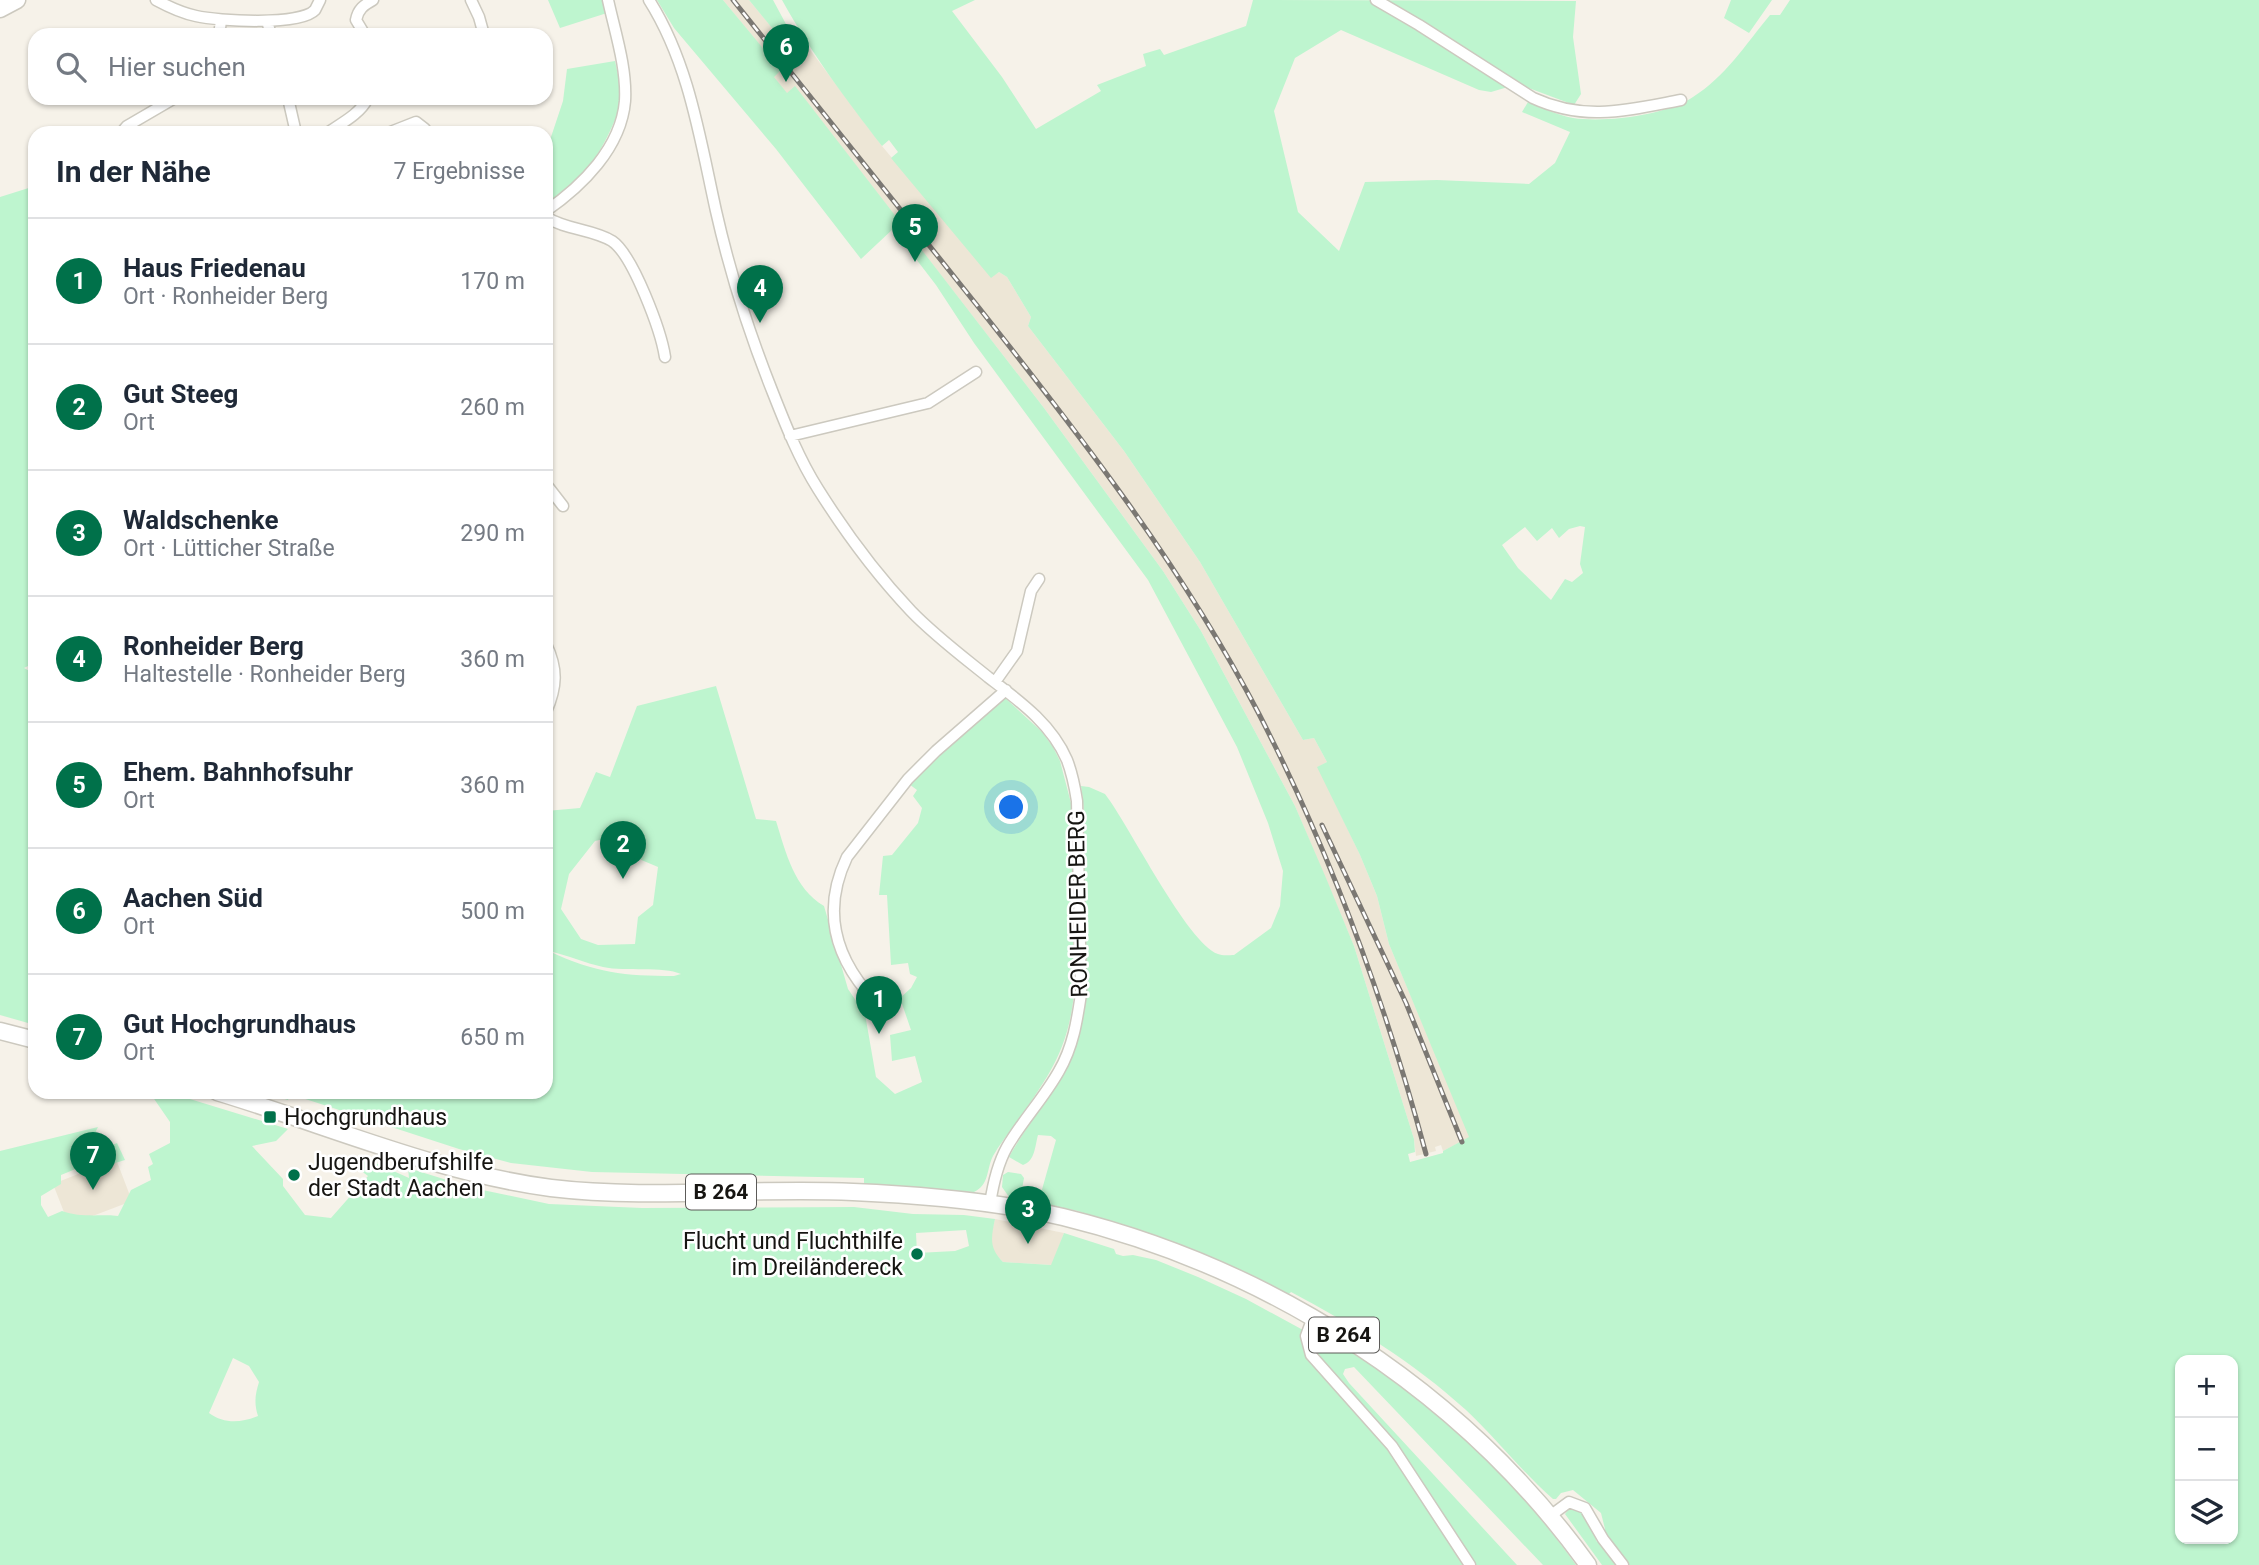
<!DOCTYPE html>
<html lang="de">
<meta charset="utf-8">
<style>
body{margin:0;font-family:Roboto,sans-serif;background:#f2f2f3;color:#1f2937}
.controls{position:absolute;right:21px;bottom:21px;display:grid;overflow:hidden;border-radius:14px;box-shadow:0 2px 5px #0004}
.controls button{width:63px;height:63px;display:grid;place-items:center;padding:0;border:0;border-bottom:2px solid #e0e1e3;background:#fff;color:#1f2937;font:35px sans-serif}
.you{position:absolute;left:1012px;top:808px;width:24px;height:24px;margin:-18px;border:5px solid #fff;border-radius:50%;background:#1a73e8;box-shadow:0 0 0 10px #1a73e833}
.badge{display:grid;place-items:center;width:46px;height:46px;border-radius:50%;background:#00714a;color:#fff;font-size:23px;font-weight:700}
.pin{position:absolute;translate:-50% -58px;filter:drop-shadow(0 2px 4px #0008)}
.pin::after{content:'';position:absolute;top:37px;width:24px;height:21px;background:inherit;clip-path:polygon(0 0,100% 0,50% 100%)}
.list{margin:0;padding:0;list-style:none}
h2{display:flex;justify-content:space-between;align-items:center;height:91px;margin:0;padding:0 28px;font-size:30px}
h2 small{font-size:23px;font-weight:400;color:#747a83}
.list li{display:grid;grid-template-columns:46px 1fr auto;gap:21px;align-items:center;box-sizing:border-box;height:126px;padding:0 28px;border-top:2px solid #e0e1e3}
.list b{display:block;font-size:26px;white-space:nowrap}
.list p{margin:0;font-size:23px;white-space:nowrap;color:#747a83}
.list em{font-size:23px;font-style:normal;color:#747a83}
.icon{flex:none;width:38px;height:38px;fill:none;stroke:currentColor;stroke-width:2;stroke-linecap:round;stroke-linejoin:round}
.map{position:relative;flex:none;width:2259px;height:1565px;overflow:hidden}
.search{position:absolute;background:#fff;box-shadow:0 2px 5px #0004;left:28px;top:28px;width:525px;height:77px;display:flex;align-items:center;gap:18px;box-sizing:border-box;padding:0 24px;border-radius:21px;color:#747a83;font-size:26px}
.panel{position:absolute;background:#fff;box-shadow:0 2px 5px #0004;left:28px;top:126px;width:525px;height:973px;border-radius:21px}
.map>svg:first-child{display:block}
</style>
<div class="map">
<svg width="2259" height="1565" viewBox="0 0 2259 1565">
<rect width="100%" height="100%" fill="#f6f2e9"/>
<!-- built -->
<path fill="#ede6d6" d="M723,0H749L795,55L808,47L882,146L991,277L999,272L1007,277L1031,317L1028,326L1124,451L1200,562L1303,740L1314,738L1327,762L1318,767L1360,855L1377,896L1389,944L1470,1137L1443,1151L1441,1145L1435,1147L1436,1151L1416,1156L1414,1139L1354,946L1295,806L1201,631L1163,571L1044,408L795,87L787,94L773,76L781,71Z
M116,1159L132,1201L69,1225L53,1184Z
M995,1219L1064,1233L1052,1265L1003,1262L994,1253L990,1240Z"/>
<!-- green -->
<path fill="#bef5cf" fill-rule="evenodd" d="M548,0H604L607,13L560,28Z
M657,0H723L781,70L774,77L787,93L795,86L1044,408L1163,571L1201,631L1295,806L1326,878L1354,946L1414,1139L1415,1152L1408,1154L1410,1162L1443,1153V1151L1469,1137L1389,944L1377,896L1360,855L1317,767L1327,762L1314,738L1303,740L1200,562L1124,451L1028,326L1031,317L1007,277L999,272L991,278L891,158L898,152L889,140L882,146C844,97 812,54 782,0H975L952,11L1002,77L1036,129L1101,91L1097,85L1146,66L1143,54L1160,49L1164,55L1246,26L1253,0L1576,1L1573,37L1581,94L1574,105L1518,84L1491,92L1479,90L1341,30L1295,58L1274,111L1298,212L1339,251L1365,182L1437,180L1529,184L1555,163L1570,132L1522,112L1528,102C1543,108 1557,115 1573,118C1606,123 1666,115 1693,97C1725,77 1746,44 1770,15H1780L1790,0H2259V1565H1602L1565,1514L1568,1510L1577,1509L1586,1516L1597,1542L1605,1529L1601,1513L1573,1490L1561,1493L1556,1499H1553C1522,1472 1496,1438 1466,1410C1413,1362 1353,1325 1291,1292L1289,1294L1220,1264L1078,1211L1009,1197L1002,1187L1003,1175L1008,1172L1021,1174L1024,1178L1022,1189L1041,1193L1056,1140L1051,1136L1038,1135C1035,1146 1035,1161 1023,1165L1009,1157C1029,1121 1057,1090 1073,1052C1095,1000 1084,942 1083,888C1082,854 1087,820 1081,786L1089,787L1105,794C1129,825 1187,943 1218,954C1222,956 1230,955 1234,955L1271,928L1280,906L1283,871L1268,823L1237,747L1148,580L974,343L936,285L893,229L861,259L776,149L674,28ZM1580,526L1585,527L1580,564L1583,573L1572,582L1565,579L1551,600L1518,568L1502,545L1525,527L1537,541L1552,528L1559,538L1569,529ZM2180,1360H2233V1539H2180Z
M749,0H773L801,52L795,56Z
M1731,0H1772L1749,33L1724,18Z
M615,61C618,75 622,90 620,105C618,114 614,122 610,131C594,165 577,184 546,206V141L550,140L563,101L567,69Z
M35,186V668L28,666L24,668L35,674V1025L0,1015V197Z
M716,686L756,819L776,821C786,853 794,888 824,906L848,989L865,1014L876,1077L895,1094L922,1082L915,1056L892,1061L890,1035L911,1030L900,998L911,988L917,977L910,974L908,963L891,965L887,895H879L883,856L892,855L918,823L922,808L913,796L917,790L909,784L1003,696L1042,732L1053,747L1060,761L1071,803L1074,994C1068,1052 1047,1078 1015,1125C1007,1135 999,1145 993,1156C986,1170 990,1184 974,1192L864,1186V1178L592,1172L511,1163L459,1149L290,1094L288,1100L261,1092H546V811L580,808L596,772L610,777L637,706ZM618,836L639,859L658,867L653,905L638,917L635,944L598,945L581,939L561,909L569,874L595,841ZM549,951C567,955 585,963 603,967C626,972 663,966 681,974L674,976C625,976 595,973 549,951Z
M146,1092H167L288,1129L276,1141L252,1146L283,1179V1186L305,1215L331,1218L368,1176L352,1164L360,1156L409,1178L408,1168L473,1188L549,1204L642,1208L854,1207L913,1214L964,1215L995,1219C991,1238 989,1248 1003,1262L1051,1265L1064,1233L1114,1249L1116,1254L1123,1256L1133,1255L1156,1260L1198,1277L1246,1299L1314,1336L1322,1332C1421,1391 1509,1471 1576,1565H1543L1354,1367L1345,1369L1343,1374L1349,1383L1517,1565H0V1151L98,1127L96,1131L102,1149L117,1143L125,1160L99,1168L95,1161L61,1175V1184L41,1196V1205L48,1217L62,1211C80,1218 99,1214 118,1216L131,1190L151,1180L148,1167L153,1164L149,1154L170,1143V1122L150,1093ZM966,1230L969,1246L955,1251L917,1253L916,1233ZM233,1358L249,1366L259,1382C255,1395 254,1403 258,1416C241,1423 224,1424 209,1413Z"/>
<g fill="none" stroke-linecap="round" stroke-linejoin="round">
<!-- street casing -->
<g stroke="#ccc9bf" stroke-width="13">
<path id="street" d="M156,0C169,7 182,13 196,16C218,21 300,26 315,10C316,8 319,2 320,0
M471,0L479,17L484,35
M649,0C689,63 700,139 716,211C730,273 749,333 773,393C786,426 799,459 818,489C845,532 876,574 911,611C934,635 962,656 988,677C1018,700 1051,723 1067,760C1072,773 1075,788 1077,801L1081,994C1077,1021 1073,1047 1059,1071C1044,1098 1022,1121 1007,1147C997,1165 993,1184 990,1204
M1376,0L1419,25L1533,98C1585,122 1628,110 1681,100
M267,21L271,35
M219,35L221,21
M365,35L356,20C358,9 364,5 373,0
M288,98L296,133
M121,133L127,126L175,98
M327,133C342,123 360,114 368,98
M388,133L416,122L425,129V133
M546,211C582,186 621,148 625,101C627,68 615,32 608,0
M546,217C566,230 592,229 612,241C633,255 661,331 665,357
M790,436L928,403L976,372
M546,484L563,506
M546,644C558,669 557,687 546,712
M995,682L1017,651L1031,591L1039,579
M866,991C832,950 824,905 847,857L908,779L936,751L1006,690
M1313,1317L1306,1336L1311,1355L1392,1446L1470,1565
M1550,1516L1569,1502L1585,1508L1603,1539L1623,1565"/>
</g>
<!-- primary casing -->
<g stroke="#ccc9bf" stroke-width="19">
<path id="primary" d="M0,9L17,0
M0,1031L35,1040
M217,1092C327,1125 437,1173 551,1188C651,1200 753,1187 853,1192C924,1195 995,1201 1063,1217C1271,1268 1462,1390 1588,1565"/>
</g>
<!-- street -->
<use href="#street" stroke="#fff" stroke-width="10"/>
<!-- primary -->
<use href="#primary" stroke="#fff" stroke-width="16"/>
<!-- rail casing -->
<g stroke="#7b7873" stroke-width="5">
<path id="rail" d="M733,0C814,101 895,203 976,304C1079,434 1182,566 1259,714C1331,854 1385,1001 1426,1154
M1322,825L1406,1003L1462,1142"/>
</g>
<!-- rail -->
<use href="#rail" stroke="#fff" stroke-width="2.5" stroke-dasharray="8" stroke-linecap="butt"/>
</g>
<!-- markers -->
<g fill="#00714a" stroke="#fff" stroke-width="2.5">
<rect x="263" y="1110" width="14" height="14" rx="3.5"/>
<circle cx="294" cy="1175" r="7"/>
<circle cx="917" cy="1254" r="7"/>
</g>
<g text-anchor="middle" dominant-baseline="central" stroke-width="5" stroke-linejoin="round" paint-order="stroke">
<!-- shield labels -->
<g fill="#fff" stroke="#5c5b59" stroke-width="2">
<rect x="686" y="1174.5" width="70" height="35" rx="5"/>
<rect x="1309" y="1317.5" width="70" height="35" rx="5"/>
</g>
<g font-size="21" font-weight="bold" fill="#161512">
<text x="721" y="1192">B 264</text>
<text x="1344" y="1335">B 264</text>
</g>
<!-- street labels -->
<g font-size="23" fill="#161512" stroke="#fff">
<text transform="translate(1078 904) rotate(-91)">RONHEIDER BERG</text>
</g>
<!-- poi labels -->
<g font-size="23" fill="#161512" stroke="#fff" text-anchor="start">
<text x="284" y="1117">Hochgrundhaus</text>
<text x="308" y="1162">Jugendberufshilfe<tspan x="308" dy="26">der Stadt Aachen</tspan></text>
<text x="903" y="1241" text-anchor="end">Flucht und Fluchthilfe<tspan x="903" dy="26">im Dreiländereck</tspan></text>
</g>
</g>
</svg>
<div class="controls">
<button>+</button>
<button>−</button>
<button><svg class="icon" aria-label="layers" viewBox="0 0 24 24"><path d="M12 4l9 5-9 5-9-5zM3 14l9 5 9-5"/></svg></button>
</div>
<div class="you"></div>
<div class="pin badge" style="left:879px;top:1034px">1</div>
<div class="pin badge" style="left:623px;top:879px">2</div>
<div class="pin badge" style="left:1028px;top:1244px">3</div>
<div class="pin badge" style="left:760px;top:323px">4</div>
<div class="pin badge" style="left:915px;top:262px">5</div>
<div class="pin badge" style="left:786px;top:82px">6</div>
<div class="pin badge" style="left:93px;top:1190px">7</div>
<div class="search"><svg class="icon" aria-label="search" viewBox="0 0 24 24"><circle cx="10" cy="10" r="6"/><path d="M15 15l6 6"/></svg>Hier suchen</div>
<section class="panel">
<h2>In der Nähe<small>7 Ergebnisse</small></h2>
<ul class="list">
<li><span class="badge">1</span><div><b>Haus Friedenau</b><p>Ort · Ronheider Berg</p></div><em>170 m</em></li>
<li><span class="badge">2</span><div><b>Gut Steeg</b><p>Ort</p></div><em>260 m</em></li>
<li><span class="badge">3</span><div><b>Waldschenke</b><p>Ort · Lütticher Straße</p></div><em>290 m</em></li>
<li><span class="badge">4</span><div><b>Ronheider Berg</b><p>Haltestelle · Ronheider Berg</p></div><em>360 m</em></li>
<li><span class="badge">5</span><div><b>Ehem. Bahnhofsuhr</b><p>Ort</p></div><em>360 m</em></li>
<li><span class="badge">6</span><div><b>Aachen Süd</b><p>Ort</p></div><em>500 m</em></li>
<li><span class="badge">7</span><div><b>Gut Hochgrundhaus</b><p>Ort</p></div><em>650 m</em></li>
</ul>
</section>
</div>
